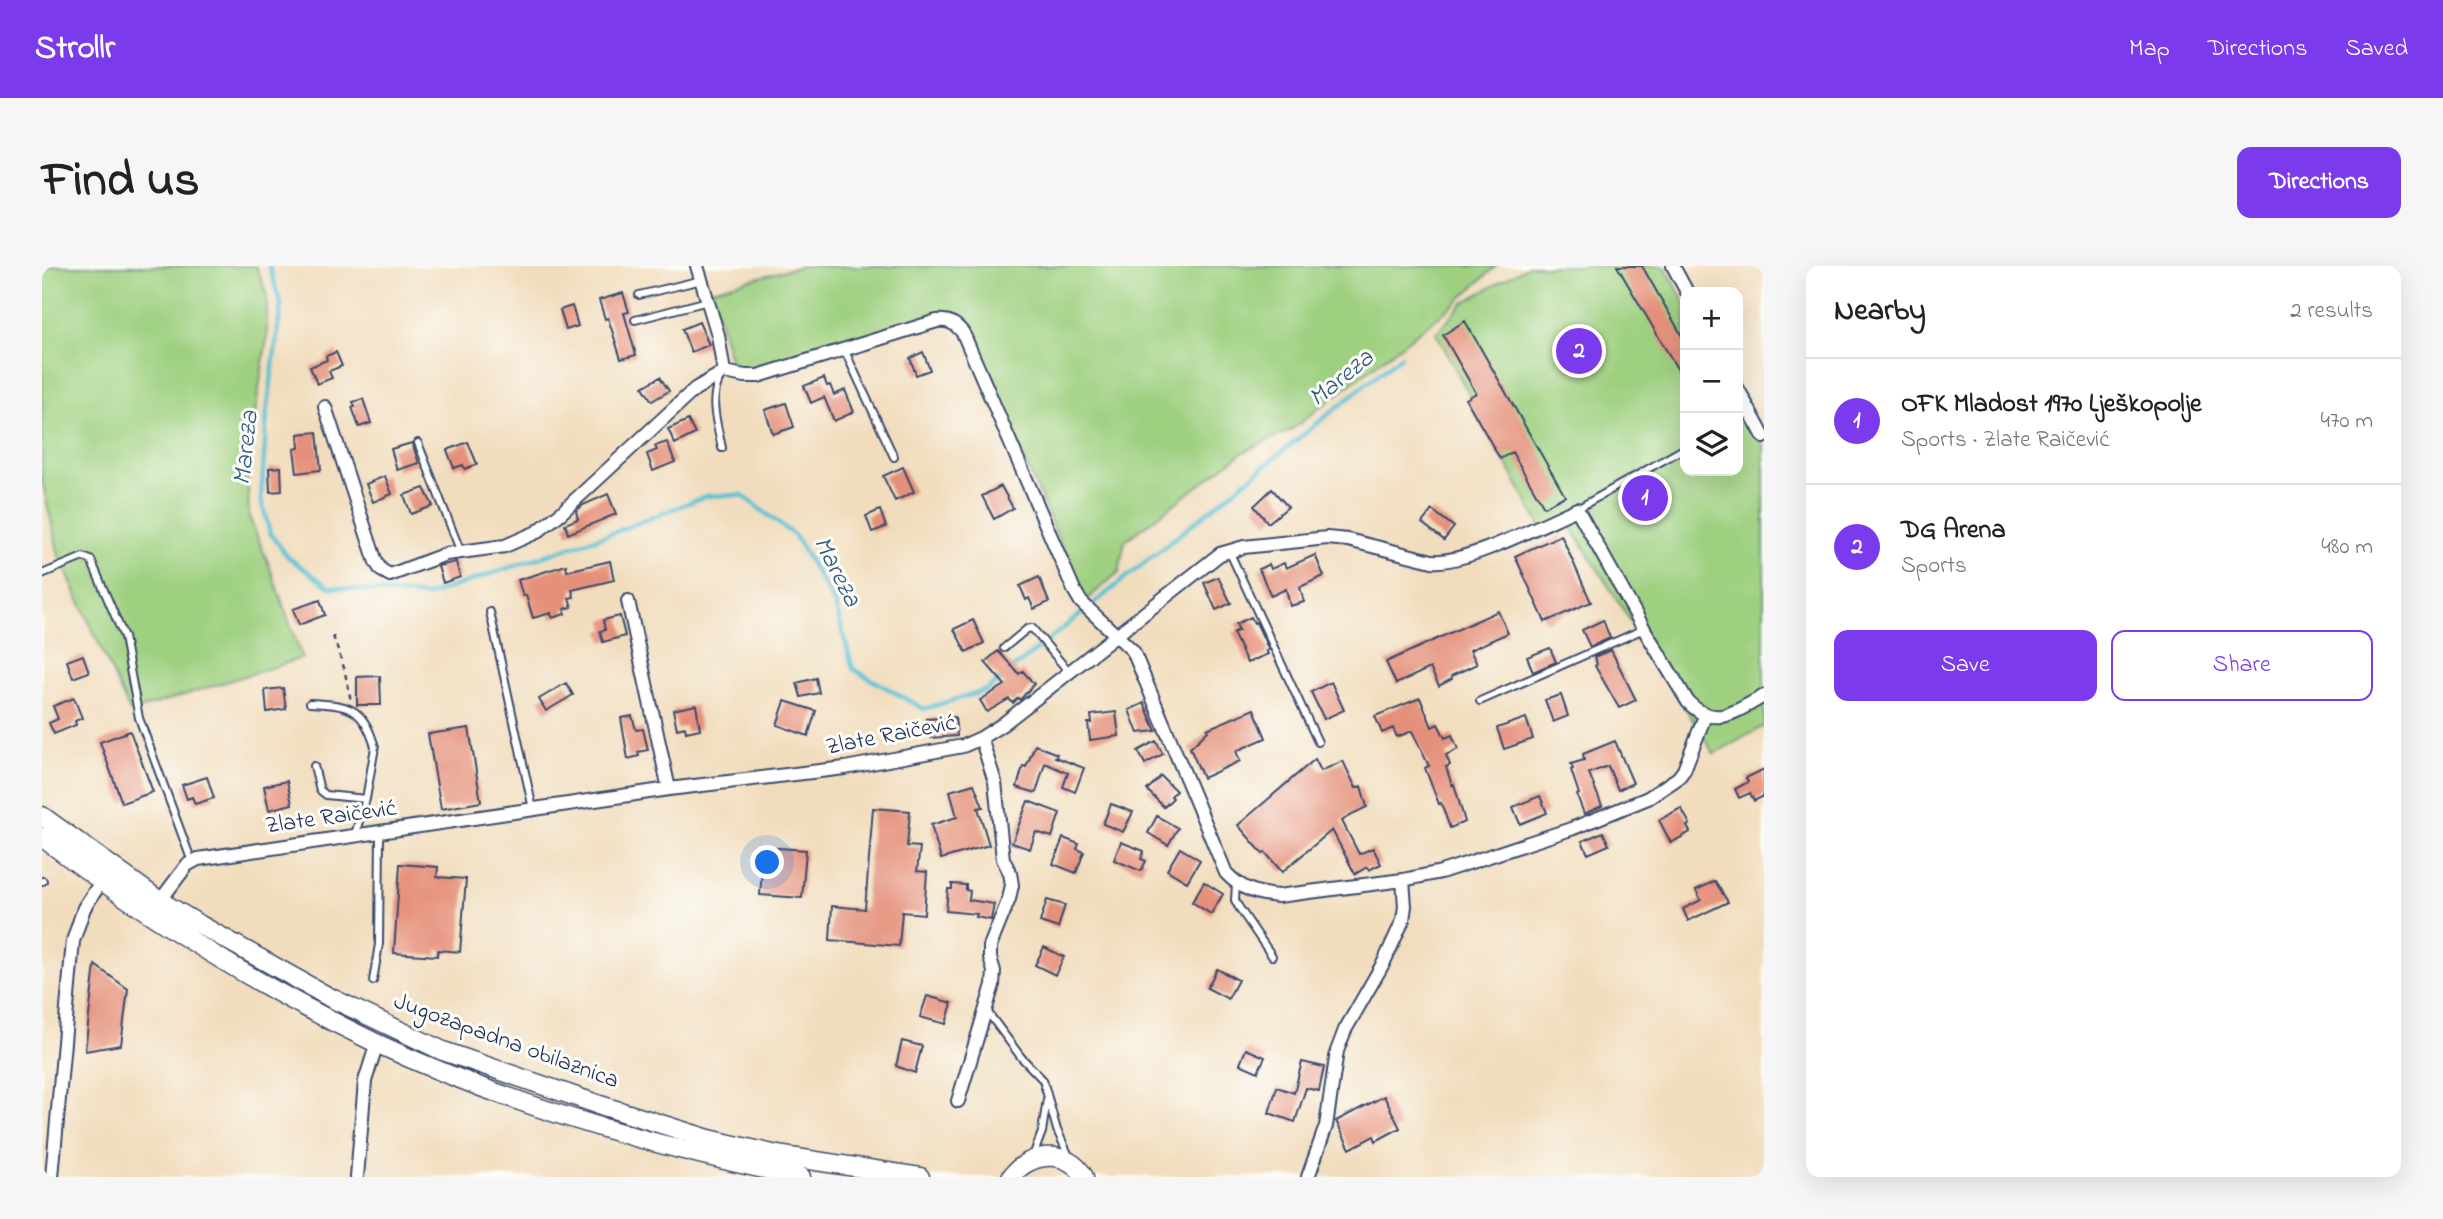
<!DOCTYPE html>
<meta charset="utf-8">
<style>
body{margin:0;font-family:"Indie Flower",sans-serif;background:#f6f6f6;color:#222}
.controls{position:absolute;right:21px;top:21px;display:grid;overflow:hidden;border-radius:14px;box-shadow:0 7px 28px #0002}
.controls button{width:63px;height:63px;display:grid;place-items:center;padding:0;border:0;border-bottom:2px solid #e0e0e0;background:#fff;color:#222;font:35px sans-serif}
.you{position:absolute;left:726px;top:597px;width:24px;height:24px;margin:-18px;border:5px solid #fff;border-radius:50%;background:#1a73e8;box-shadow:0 0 0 10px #1a73e833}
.badge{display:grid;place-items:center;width:46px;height:46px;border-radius:50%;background:#7c3aed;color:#fff;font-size:23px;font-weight:700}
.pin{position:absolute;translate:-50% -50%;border:4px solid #fff;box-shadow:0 2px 7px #0006}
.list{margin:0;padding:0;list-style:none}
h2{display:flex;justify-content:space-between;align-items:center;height:91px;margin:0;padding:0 28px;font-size:30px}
h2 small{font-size:23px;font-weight:400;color:#767676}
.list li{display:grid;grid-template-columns:46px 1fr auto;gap:21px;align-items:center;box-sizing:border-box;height:126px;padding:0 28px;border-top:2px solid #e0e0e0}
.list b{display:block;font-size:26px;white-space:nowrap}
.list p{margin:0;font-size:23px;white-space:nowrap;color:#767676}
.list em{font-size:23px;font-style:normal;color:#767676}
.actions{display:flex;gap:14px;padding:21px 28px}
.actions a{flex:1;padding:16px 0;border:2px solid #7c3aed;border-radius:14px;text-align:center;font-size:24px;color:#7c3aed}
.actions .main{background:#7c3aed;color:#fff}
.icon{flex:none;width:38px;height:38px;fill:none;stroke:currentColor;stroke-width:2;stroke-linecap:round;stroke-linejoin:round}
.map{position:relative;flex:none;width:1722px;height:911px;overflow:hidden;border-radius:14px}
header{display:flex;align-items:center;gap:42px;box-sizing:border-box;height:98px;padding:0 35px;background:#7c3aed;color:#fff}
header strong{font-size:33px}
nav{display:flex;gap:38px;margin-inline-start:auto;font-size:24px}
.intro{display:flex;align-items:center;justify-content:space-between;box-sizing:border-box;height:168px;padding:0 42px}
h1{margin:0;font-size:49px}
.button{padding:18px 32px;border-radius:14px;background:#7c3aed;color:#fff;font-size:24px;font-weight:700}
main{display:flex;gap:42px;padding:0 42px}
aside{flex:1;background:#fff;border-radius:14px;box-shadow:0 7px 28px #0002}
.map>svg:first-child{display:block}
</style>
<header>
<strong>Strollr</strong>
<nav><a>Map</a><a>Directions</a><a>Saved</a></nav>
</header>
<div class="intro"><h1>Find us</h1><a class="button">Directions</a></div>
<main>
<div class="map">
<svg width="1722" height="911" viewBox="0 0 1722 911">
<rect width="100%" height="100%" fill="#fdfcf7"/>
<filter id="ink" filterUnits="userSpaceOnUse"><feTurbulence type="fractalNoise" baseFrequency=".0143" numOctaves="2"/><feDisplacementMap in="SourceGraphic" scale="14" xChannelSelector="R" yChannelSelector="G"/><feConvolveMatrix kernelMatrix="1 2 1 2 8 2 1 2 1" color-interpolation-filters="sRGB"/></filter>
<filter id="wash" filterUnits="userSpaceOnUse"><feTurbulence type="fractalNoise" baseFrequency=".00686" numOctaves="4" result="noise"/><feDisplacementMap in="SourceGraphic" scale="28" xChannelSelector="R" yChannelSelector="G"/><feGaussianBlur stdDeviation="1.57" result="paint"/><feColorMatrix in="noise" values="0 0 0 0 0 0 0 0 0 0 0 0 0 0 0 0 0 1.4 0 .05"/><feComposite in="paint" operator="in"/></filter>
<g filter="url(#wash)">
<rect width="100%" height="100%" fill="#f1ddbd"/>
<!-- green -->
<path fill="#9ed080" stroke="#5c806f" stroke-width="2" d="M10,0H214L225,29V72L205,198L207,251L226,296L260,392L88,446L17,290L0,215V2Z
M759,0H1454L1414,37L1249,164L1201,186L1083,275L1077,306L1043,335L925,60L910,50L890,53L714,104L690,100L669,24Z
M1486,0H1623L1643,37V205H1696V132L1722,179V460L1672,488L1528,259L1502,267L1394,67L1421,37Z"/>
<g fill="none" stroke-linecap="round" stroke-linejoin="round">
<!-- stream -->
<path stroke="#57c0d3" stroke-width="4.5" d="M227,0L239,39L225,147L219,233L228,267L246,291L287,321L384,330L573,266L664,230L700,229L753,270L793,338L811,403L882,443L945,424L961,411
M968,405L1359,90"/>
</g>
<g id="blocks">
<!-- building -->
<path fill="#e5907a" d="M1575,0H1600L1643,75V116Z
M581,27L587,46L582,47L594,89L579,93L566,52L563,53L557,34Z
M530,40L536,60L524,64L518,44Z
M1423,55L1523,230L1502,241L1470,186L1458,193L1424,133L1434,127L1401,69Z
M657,56L667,79L649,86L640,63Z
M294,86L300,100L287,105L290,112L275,118L268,101L285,94L284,90Z
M881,86L888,104L874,109L868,92Z
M618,111L627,125L610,135L601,121Z
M782,112L785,120L788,119L792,129L803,124L812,146L792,155L782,131L769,137L762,120Z
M321,133L329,157L317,161L310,141H313L311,136Z
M744,137L752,161L731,168L723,144Z
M646,154L653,168L633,178L626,163Z
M275,166L279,204L255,207L252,183L257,182L256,168Z
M426,176L435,198L423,203L421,199L412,202L405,184Z
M625,176L633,196L611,205L605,188L615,184L613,180Z
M370,177L377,197L355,204L349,183Z
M239,201L240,225L228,226L227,202Z
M861,201L872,226L853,235L841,210Z
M343,210L350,228L331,236L324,218Z
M959,220L971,242L952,253L940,230Z
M382,222L391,240L369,248L362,229Z
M1230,223L1246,241L1226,257L1212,240Z
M566,228L574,248L526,268L523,258L536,253L534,245L541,239Z
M838,244L844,261L830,266L824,250Z
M1390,244L1412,261L1402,274L1380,257Z
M1519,269L1549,336L1503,356L1473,290Z
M1273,289L1282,310L1258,321L1262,336L1248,340L1244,323L1229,330L1217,303L1227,298L1229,303L1242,297L1244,302Z
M568,295L572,314L530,324L532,331L527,332L530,341L522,343L523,348L510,352L509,347L491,352L484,329L481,330L476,314L524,299L525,305Z
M414,296L418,311L401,317L396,300Z
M997,311L1007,336L992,343L987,332L984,334L978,320Z
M1176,311L1189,337L1174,344L1162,317Z
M278,334L283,349L257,359L251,343Z
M1456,345L1466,367L1428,384L1435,398L1409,410L1410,413L1397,420L1388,402L1354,418L1344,396Z
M578,350L583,370L561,376L558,365L563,364L561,354Z
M1209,351L1212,357L1214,356L1227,384L1224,385L1226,388L1205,397L1191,367L1197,364L1194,358Z
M931,354L942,377L924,386L912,363Z
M1561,354L1568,372L1548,381L1540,364Z
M1508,382L1514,396L1491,406L1485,391Z
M1569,384L1594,434L1577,442L1553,400L1555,398L1552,391Z
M956,385L977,408L981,405L992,418L978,434L976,432L971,437L967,433L945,446L938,434L963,419L943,396Z
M41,389L47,406L31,412L25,395Z
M338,410L339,439H315V411Z
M774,412L777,427L759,431L755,417Z
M1289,416L1302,444L1282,453L1269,426Z
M524,417L531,429L504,445L497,433Z
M241,422L244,443L225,446L223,424Z
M1519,429L1526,450L1511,456L1503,434Z
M32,432L40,452L33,455L34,459L12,468L7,457L16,453L11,440Z
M1378,432L1390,461L1396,458L1403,472L1410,469L1416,483L1404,489L1408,499L1404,501L1410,519L1412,518L1423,556L1408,562L1399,537L1397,538L1383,502L1387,500L1370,465L1355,471L1351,462L1340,467L1333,450Z
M743,435L774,445L766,470L735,459Z
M1102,437L1114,465L1096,467L1087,444Z
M654,439L658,463L644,466L643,461L635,463L631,444Z
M1212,443L1224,472L1194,485L1198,495L1161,512L1148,482L1166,465L1165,463Z
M1074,446L1077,470L1048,474L1046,457H1050L1049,449Z
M590,450L594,464L601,463L606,484L596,486L597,490L586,493L579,452Z
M913,451L915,470L889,472V465H885L884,453Z
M1484,452L1491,473L1462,483L1455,462Z
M427,462L439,536L399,543L386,468Z
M88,465L111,526L80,537L58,476Z
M1114,475L1121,488L1103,498L1096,485Z
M1573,475L1591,517L1576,524L1566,500L1547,507L1560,540L1542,548L1535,529L1537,528L1529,504L1531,503L1529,498L1542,494L1541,488Z
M993,479L1015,488L1013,491L1042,502L1033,526L1021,521L1026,507L1003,497L994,527L975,521L981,500L984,501Z
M1273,493L1279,505L1301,495L1314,522L1319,520L1325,541L1308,549L1300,555L1317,588L1331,582L1339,598L1327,604L1325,601L1313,608L1290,564L1240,606L1223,586L1221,588L1196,559Z
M1722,503V530L1712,535L1708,527L1697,532L1693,523L1706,516L1704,512Z
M1119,510L1134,525L1129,530L1131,532L1122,541L1105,524Z
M165,511L172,532L153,538L150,531L145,533L140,519Z
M245,515L250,538L227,544L222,520Z
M932,518L941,541L936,542L947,579L899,593L889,559L915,551L908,525Z
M1498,530L1505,547L1478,558L1471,541Z
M986,535L1018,547L1010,571L994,566L988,583L970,577Z
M1069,538L1091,546L1081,566L1061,558Z
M831,542L868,545L865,580L878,581L875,605L885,606L882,648L860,646L857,680L788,674L790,640L823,643Z
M1639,542L1648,558L1645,560L1648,566L1629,577L1617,554Z
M1115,550L1136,562L1126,579L1106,567Z
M1561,566L1567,579L1546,588L1540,575Z
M1021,572L1037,578L1035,583L1042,586L1034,607L1011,598Z
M1079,576L1102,585L1099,593L1104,595L1099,605L1072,594Z
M722,581L764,584L760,632L718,629Z
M1138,582L1158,594L1145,616L1125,604Z
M358,598L396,601L395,611L424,613L418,686L396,684L395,690L352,687Z
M1673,615L1686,636L1646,655L1641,643L1659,634L1654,624Z
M1162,616L1181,628L1169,648L1150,636Z
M910,618L924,619V624L928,625L927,634L952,638L949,654L934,651L935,648L904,645L906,623H910Z
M1005,634L1023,639L1016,662L998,656Z
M1002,681L1022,691L1013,709L993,699Z
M53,699L86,723L79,779L43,785Z
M1175,703L1196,714L1186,733L1165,722Z
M885,730L910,737L904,758L878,751Z
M860,775L880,780L873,807L854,800Z
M1204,783L1223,791L1216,806L1198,798Z
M1260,796L1282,801L1277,825L1264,822L1253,856L1227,847L1235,821L1252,827Z
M1342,830L1358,862L1334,875L1332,870L1308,883L1294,855Z"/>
</g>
</g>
<g filter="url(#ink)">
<use href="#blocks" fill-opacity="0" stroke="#3b496c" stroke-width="2"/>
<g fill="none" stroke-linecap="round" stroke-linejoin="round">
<!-- service casing -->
<g stroke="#3b496c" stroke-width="10">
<path id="service" d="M597,29L660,14
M593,54L666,35
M802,83L852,191
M679,110C666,134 675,157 680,182
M1696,153L1708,147
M376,177L418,284
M1535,243L1643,182
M1187,285L1276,476
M0,308L41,291L49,294L82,371L97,452L150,596
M448,346L491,543
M962,382L985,363L990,362L1027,406
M1438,435L1602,363
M268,437C306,439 321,440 333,481L324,533L313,568
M272,500L278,524L284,529L324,533
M0,615H1
M1194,618L1193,634L1196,640L1230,690
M331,715L337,678L338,566
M944,744L979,791L1001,814L1015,864L1027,890
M991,890L1000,866L1005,833"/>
</g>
<!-- minor casing -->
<g stroke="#3b496c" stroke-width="16">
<path id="minor" d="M655,0L676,69L682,106
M1631,0L1645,26
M1696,123L1722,171
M283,141L334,296L339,304L348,309L404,288L463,280L495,266L519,247L653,123L682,106L703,110H716L895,55C907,54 913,57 921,67L1032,324L1039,336L1091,385L1184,607C1199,623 1214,628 1236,630L1361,614L1399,606L1529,563L1606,532L1636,512L1642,504L1663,450
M586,335L627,523
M118,635L145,599L156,593L627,523L803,502L921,480L939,472L961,458L1178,288L1202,281L1285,272L1306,274L1390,295C1425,298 1500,258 1535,243L1602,363L1646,436C1673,464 1694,445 1722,430
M916,835L951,719L952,705L948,692V680L967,633L970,619L968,607L961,593L953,516L939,472
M10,911L31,675L42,642L59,616
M315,911L323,815L335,777
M1266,911L1284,860L1295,785L1303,764L1342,696L1361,654L1363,640L1361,614"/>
</g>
<!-- primary casing -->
<g stroke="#3b496c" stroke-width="21">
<path id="primary" d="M0,550L118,635L153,656L287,731L401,785L555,838L667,873L735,889L878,911
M0,571C105,651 215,720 334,777C468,840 614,881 759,911
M969,911C987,886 1026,882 1042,911"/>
</g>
<!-- path -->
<path stroke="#3b496c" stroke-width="2.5" stroke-dasharray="5 5" stroke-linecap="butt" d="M291,370L302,402L309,435"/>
<!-- service -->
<use href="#service" stroke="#fff" stroke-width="6"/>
<!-- minor -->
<use href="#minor" stroke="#fff" stroke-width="12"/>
<!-- primary -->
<use href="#primary" stroke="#fff" stroke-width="18"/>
</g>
</g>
<g text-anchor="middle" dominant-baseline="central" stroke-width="6" stroke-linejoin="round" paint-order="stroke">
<!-- street labels -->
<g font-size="24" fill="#1b2f5e" stroke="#fdfcf7">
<text transform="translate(849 470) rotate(-11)">Zlate Raičević</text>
<text transform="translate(289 552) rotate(-8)">Zlate Raičević</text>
<text transform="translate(464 776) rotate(20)">Jugozapadna obilaznica</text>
</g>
<!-- water labels -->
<g font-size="26" font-style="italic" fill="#2d5a81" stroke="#fdfcf7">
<text transform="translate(1300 113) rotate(-39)">Mareza</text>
<text transform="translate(205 182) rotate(-84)">Mareza</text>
<text transform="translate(794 306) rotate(63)">Mareza</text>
</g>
</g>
</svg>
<div class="controls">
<button>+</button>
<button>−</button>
<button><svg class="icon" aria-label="layers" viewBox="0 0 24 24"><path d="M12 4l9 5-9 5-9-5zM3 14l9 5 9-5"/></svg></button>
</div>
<div class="you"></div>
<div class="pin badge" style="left:1603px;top:232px">1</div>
<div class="pin badge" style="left:1537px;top:85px">2</div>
</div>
<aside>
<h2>Nearby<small>2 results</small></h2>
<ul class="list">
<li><span class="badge">1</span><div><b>OFK Mladost 1970 Lješkopolje</b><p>Sports · Zlate Raičević</p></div><em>470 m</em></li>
<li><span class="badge">2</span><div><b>DG Arena</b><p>Sports</p></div><em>480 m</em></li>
</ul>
<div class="actions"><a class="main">Save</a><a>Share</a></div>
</aside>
</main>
